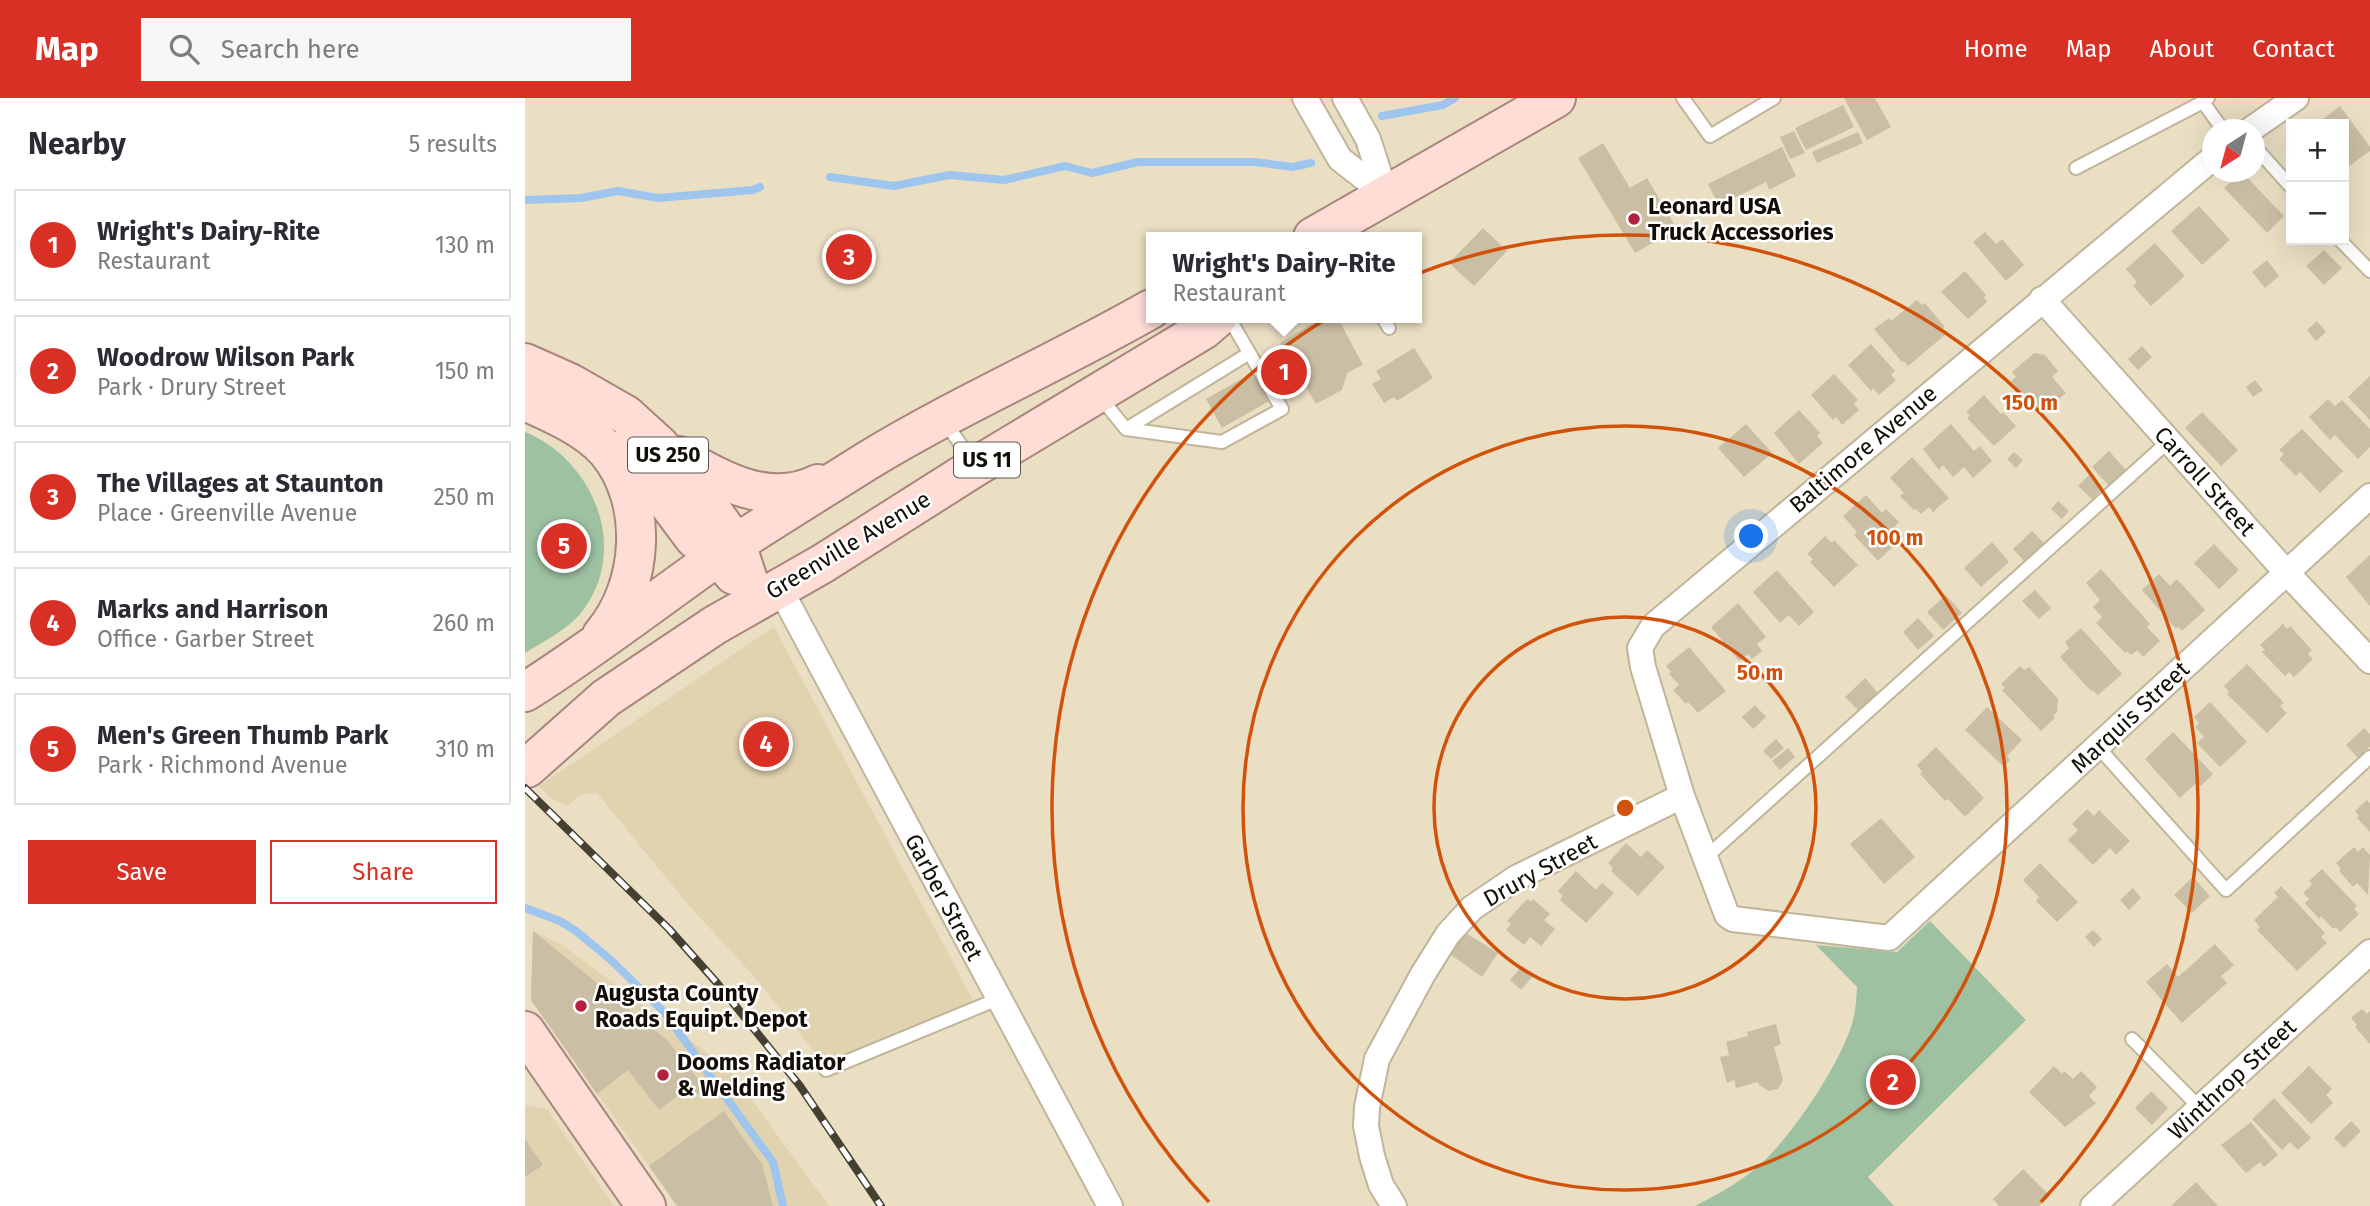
<!DOCTYPE html>
<meta charset="utf-8">
<style>
body{margin:0;font-family:"Fira Sans",sans-serif;background:#f7f7f7;color:#2b2b33}
.controls{position:absolute;right:21px;top:21px;display:grid;overflow:hidden;border-radius:0px;box-shadow:0 7px 28px #0002}
.controls button{width:63px;height:63px;display:grid;place-items:center;padding:0;border:0;border-bottom:2px solid #e1e1e2;background:#fff;color:#2b2b33;font:35px sans-serif}
.compass{position:absolute;left:1677px;top:21px;width:63px;height:63px;border-radius:50%;background:#fff;box-shadow:0 7px 28px #0002;rotate:216deg}
.you{position:absolute;left:1227px;top:439px;width:24px;height:24px;margin:-18px;border:5px solid #fff;border-radius:50%;background:#1a73e8;box-shadow:0 0 0 10px #1a73e833}
.badge{display:grid;place-items:center;width:46px;height:46px;border-radius:50%;background:#d93025;color:#fff;font-size:23px;font-weight:700}
.pin{position:absolute;translate:-50% -50%;border:4px solid #fff;box-shadow:0 2px 7px #0006}
.popup{position:absolute;left:621px;top:134px;width:276px;height:91px;box-sizing:border-box;display:grid;place-content:center;border-radius:0px;background:#fff;filter:drop-shadow(0 2px 5px #0005);font-size:23px;white-space:nowrap;color:#7c7c81}
.popup b{font-size:26px;color:#2b2b33}
.popup::after{content:'';position:absolute;left:50%;top:100%;margin-left:-14px;border:14px solid transparent;border-top-color:#fff}
.list{margin:0;padding:0;list-style:none}
h2{display:flex;justify-content:space-between;align-items:center;height:91px;margin:0;padding:0 28px;font-size:30px}
h2 small{font-size:23px;font-weight:400;color:#7c7c81}
.list li{display:grid;grid-template-columns:46px 1fr auto;gap:21px;align-items:center;box-sizing:border-box;height:112px;margin:0 14px 14px;padding:0 14px;border:2px solid #e1e1e2;border-radius:0px}
.list b{display:block;font-size:26px;white-space:nowrap}
.list p{margin:0;font-size:23px;white-space:nowrap;color:#7c7c81}
.list em{font-size:23px;font-style:normal;color:#7c7c81}
.actions{display:flex;gap:14px;padding:21px 28px}
.actions a{flex:1;padding:16px 0;border:2px solid #d93025;border-radius:0px;text-align:center;font-size:24px;color:#d93025}
.actions .main{background:#d93025;color:#fff}
.icon{flex:none;width:38px;height:38px;fill:none;stroke:currentColor;stroke-width:2;stroke-linecap:round;stroke-linejoin:round}
.map{position:relative;flex:none;width:1845px;height:1108px;overflow:hidden}
header{display:flex;align-items:center;gap:42px;box-sizing:border-box;height:98px;padding:0 35px;background:#d93025;color:#fff}
header strong{font-size:33px}
nav{display:flex;gap:38px;margin-inline-start:auto;font-size:24px}
.search{width:490px;height:63px;background:#f7f7f7;display:flex;align-items:center;gap:18px;box-sizing:border-box;padding:0 24px;border-radius:0px;color:#7c7c81;font-size:26px}
main{display:flex}
aside{flex:1;background:#fff}
.map>svg:first-child{display:block}
</style>
<header>
<strong>Map</strong>
<div class="search"><svg class="icon" aria-label="search" viewBox="0 0 24 24"><circle cx="10" cy="10" r="6"/><path d="M15 15l6 6"/></svg>Search here</div>
<nav><a>Home</a><a>Map</a><a>About</a><a>Contact</a></nav>
</header>
<main>
<aside>
<h2>Nearby<small>5 results</small></h2>
<ul class="list">
<li><span class="badge">1</span><div><b>Wright's Dairy-Rite</b><p>Restaurant</p></div><em>130 m</em></li>
<li><span class="badge">2</span><div><b>Woodrow Wilson Park</b><p>Park · Drury Street</p></div><em>150 m</em></li>
<li><span class="badge">3</span><div><b>The Villages at Staunton</b><p>Place · Greenville Avenue</p></div><em>250 m</em></li>
<li><span class="badge">4</span><div><b>Marks and Harrison</b><p>Office · Garber Street</p></div><em>260 m</em></li>
<li><span class="badge">5</span><div><b>Men's Green Thumb Park</b><p>Park · Richmond Avenue</p></div><em>310 m</em></li>
</ul>
<div class="actions"><a class="main">Save</a><a>Share</a></div>
</aside>
<div class="map">
<svg width="1845" height="1108" viewBox="0 0 1845 1108">
<rect width="100%" height="100%" fill="#eadfc3"/>
<!-- built -->
<path fill="#e1d2b0" d="M249,529L449,904L299,966L228,877L166,810L72,695L54,697L43,708L27,701L14,688Z
M8,833L37,847L204,971L304,1108H152L6,902Z
M0,1007L22,1011L89,1108H0Z"/>
<!-- green -->
<path fill="#9ec1a2" d="M0,334C69,362 106,452 56,515C42,532 19,543 0,555Z
M1405,823L1501,922L1343,1079L1369,1108H1170C1195,1095 1221,1081 1241,1061C1272,1030 1314,967 1327,926C1331,914 1331,901 1332,889L1291,847L1372,854Z"/>
<g fill="none" stroke-linecap="round" stroke-linejoin="round">
<!-- stream -->
<path stroke="#9dc5ee" stroke-width="8" d="M857,18L918,7L930,0
M305,79L369,88L424,77L479,82L540,68L567,75L613,64H730L767,69L786,65
M0,102L56,100L93,93L133,100L228,92L235,89
M0,810L35,823L51,833L86,862L139,914L248,1064L258,1108"/>
</g>
<!-- building -->
<path fill="#cabea4" d="M1319,0H1350L1366,29L1342,42Z
M1318,7L1329,29L1281,52L1270,30Z
M1815,8L1845,49V53L1824,68L1819,60V26L1793,25Z
M1269,33L1280,55L1265,61L1255,39Z
M1333,34L1338,45L1292,65L1287,54Z
M1078,45L1105,90L1122,80L1152,131L1110,155L1053,60Z
M1257,49L1271,78L1244,92L1241,84L1194,108L1183,86Z
M1717,74L1759,118L1742,135L1699,90Z
M1674,108L1705,142L1677,167L1646,133Z
M958,130L982,153L949,188L924,165Z
M1460,134L1471,146L1477,141L1499,167L1481,183L1448,144Z
M1630,145L1660,178L1626,208L1608,188L1612,184L1601,171Z
M1799,152L1817,170L1799,187L1781,168Z
M1742,162L1754,178L1740,190L1727,174Z
M1440,173L1461,197L1459,199L1462,204L1443,221L1416,194Z
M1392,202L1397,207L1400,205L1420,229L1416,232L1420,237L1383,268L1379,263L1377,264L1349,231L1364,220L1366,223Z
M796,220H813L838,267L822,275L817,292L791,306L778,284L697,330L681,301L762,255L755,245Z
M1792,223L1801,234L1791,243L1782,232Z
M1346,246L1370,273L1366,277L1371,282L1354,297L1348,290L1346,293L1323,267Z
M1617,248L1627,259L1613,272L1603,261Z
M889,250L908,280L872,303L869,299L859,305L847,286L856,281L851,273Z
M1509,255L1520,257L1533,273L1527,279L1541,295L1514,317L1486,283L1491,279L1487,274Z
M1309,276L1333,302L1329,306L1334,312L1317,327L1311,319L1308,322L1286,297Z
M1845,278V322L1823,299Z
M1730,282L1738,292L1728,299L1721,289Z
M1459,297L1476,316L1478,314L1491,328L1469,348L1442,320L1445,317L1441,314Z
M1803,301L1810,308L1817,302L1845,331V349L1833,361L1810,337L1805,342L1784,319Z
M1274,312L1295,335L1292,338L1298,345L1274,366L1249,335Z
M1677,314L1713,352L1696,368L1660,330Z
M1221,326L1247,355L1219,379L1193,350Z
M1426,326L1449,353L1455,348L1467,363L1448,380L1439,369L1428,379L1418,367L1414,372L1398,351Z
M1777,331L1818,373L1795,395L1775,374L1771,378L1754,361L1759,356L1754,352Z
M1584,353L1602,373L1585,389L1567,369Z
M1489,354L1498,362L1491,370L1482,361Z
M1387,359L1424,400L1408,414L1404,409L1396,416L1391,411L1389,412L1375,398L1379,395L1365,380Z
M1565,376L1578,390L1567,401L1553,388Z
M1341,397L1357,415L1361,411L1374,424L1370,428L1379,438L1353,463L1329,437L1332,434L1318,418Z
M1533,403L1544,413L1537,421L1526,411Z
M1507,433L1520,446L1500,464L1488,451Z
M1300,438L1307,445L1309,442L1333,467L1309,489L1285,464L1288,461L1282,456Z
M1467,444L1484,464L1456,489L1439,470Z
M1689,446L1714,472L1694,491L1669,465Z
M1845,457V508L1821,479Z
M1576,471L1625,526L1622,529L1635,543L1618,559L1612,552L1606,557L1602,553L1600,555L1571,525L1577,519L1568,509L1575,502L1561,485Z
M1252,472L1289,514L1274,528L1264,517L1255,525L1228,494Z
M1634,476L1645,488L1652,481L1680,512L1657,533L1653,529L1651,531L1617,492Z
M1510,492L1526,510L1514,521L1497,503Z
M1421,497L1437,515L1418,532L1402,514Z
M1213,505L1241,539L1232,546L1237,553L1227,561L1223,556L1214,563L1186,529Z
M1393,520L1409,538L1393,552L1378,534Z
M1758,526L1762,531L1765,528L1787,552L1783,556L1788,561L1769,579L1764,574L1760,578L1737,554L1740,552L1735,547Z
M1556,530L1597,576L1573,597L1567,592L1566,593L1535,559L1544,550L1540,544Z
M1164,549L1201,593L1173,615L1163,604L1161,606L1148,592L1154,587L1144,576L1146,574L1141,568Z
M1722,566L1759,605L1755,608L1762,615L1742,635L1702,596L1704,594L1699,588Z
M1495,568L1500,572L1504,569L1533,601L1532,614L1528,618L1530,620L1516,633L1477,592L1480,590L1476,586Z
M1340,580L1353,595L1334,613L1320,599Z
M1685,604L1722,644L1695,669L1672,645L1679,639L1670,629L1674,625L1669,619Z
M1230,607L1241,619L1228,631L1217,619Z
M1462,609L1497,642L1482,658L1485,662L1479,669L1440,632Z
M1839,630L1845,636V648L1833,660L1821,647Z
M1648,634L1688,676L1676,688L1672,684L1655,700L1620,661Z
M1251,641L1259,650L1246,661L1238,653Z
M1411,649L1459,700L1440,719L1423,701L1420,703L1395,676L1397,674L1392,667Z
M1263,650L1270,659L1255,672L1247,663Z
M1842,702L1845,705V734L1832,720L1834,718L1830,713Z
M1562,711L1569,718L1574,712L1605,743L1591,757L1585,750L1568,767L1543,742L1553,732L1547,726Z
M1356,720L1390,759L1359,786L1325,746Z
M1101,745L1116,759L1122,752L1140,769L1113,798L1086,773L1088,770L1083,765Z
M1829,749L1833,754L1838,749L1845,757L1843,797L1832,785L1828,789L1814,773L1816,771L1811,765Z
M1515,765L1553,804L1532,824L1511,803L1514,799L1498,782Z
M1797,771L1832,808L1829,811L1834,816L1815,834L1811,829L1808,831L1796,818L1794,821L1780,805L1784,801L1778,795L1787,786L1784,783Z
M1051,773L1071,792L1077,785L1089,795L1061,825L1035,802L1038,798L1033,793Z
M1668,779L1685,798L1667,815L1649,797Z
M1756,788L1800,835L1796,839L1802,845L1772,873L1732,832L1735,829L1729,822L1753,799L1749,795Z
M1608,790L1616,800L1604,812L1595,802Z
M1002,801L1006,804L1008,801L1025,816L1019,822L1030,831L1016,848L1005,839L999,847L981,832L986,826L982,823Z
M1568,832L1577,841L1569,849L1560,839Z
M8,833L142,942L180,990L166,1000L160,992L134,1012L103,972L72,996L6,902Z
M939,834L973,855L957,879L925,856Z
M1690,846L1709,867L1696,878L1702,885L1657,925L1621,884L1642,866L1653,879Z
M997,868L1009,877L996,892L985,882Z
M1837,911L1842,916L1845,913V946L1830,929L1832,927L1826,920Z
M1251,926L1256,946L1249,949L1258,982L1253,991L1244,993L1234,987L1233,984L1211,990L1209,982L1202,985L1195,959L1204,957L1201,944L1223,938L1222,934Z
M1529,968L1537,976L1539,973L1548,981L1556,973L1572,989L1564,998L1571,1005L1540,1029L1504,994Z
M1784,968L1807,991L1801,997L1808,1005L1786,1026L1756,995Z
M1626,993L1643,1010L1627,1027L1610,1010Z
M1749,1000L1786,1040L1773,1052L1765,1044L1757,1052L1727,1021Z
M199,1013L237,1066L248,1108H152L124,1068Z
M1826,1023L1836,1033L1819,1050L1809,1040Z
M1726,1024L1753,1057L1739,1069L1735,1064L1721,1075L1696,1047Z
M0,1041L18,1067L0,1079Z
M1498,1071L1525,1098L1514,1108H1474L1468,1101Z
M1671,1084L1693,1108H1646Z"/>
<g fill="none" stroke-linecap="round" stroke-linejoin="round">
<!-- service casing -->
<g stroke="#c0b59b" stroke-width="16">
<path id="service" d="M1158,0L1185,38L1249,0
M1683,0L1678,4L1698,32
M1730,49L1766,89
M1551,70L1678,4
M1815,142L1845,173
M858,220L864,230
M575,299L601,331L697,344L757,311L704,220
M419,322L448,365
M601,331L723,256
M1573,649L1701,792L1845,659
M1179,761L1645,342
M1607,941L1675,1010
M301,972L473,901"/>
</g>
<!-- minor casing -->
<g stroke="#c0b59b" stroke-width="28">
<path id="minor" d="M780,0L815,61L861,97
M820,0L843,41L861,97
M1725,32L1771,0
M1688,60L1128,528L1115,550L1118,569L1157,698L1202,817L1208,821L1364,840L1845,398
M1517,201L1761,474L1845,563
M254,489L585,1108
M869,1108L856,1087L847,1058L841,1028L842,1009L852,961L898,876L923,836L947,810L991,780L1157,698
M1568,1108L1845,854"/>
</g>
<!-- primary casing -->
<g stroke="#a9867c" stroke-width="42">
<path id="primary" d="M788,139L1031,0
M0,265L45,285L101,317L134,347L167,385L211,446L230,503
M0,303C27,315 62,330 82,353C124,403 119,488 77,537
M89,353L104,363L128,385L169,440L194,459L209,477
M154,358C196,383 245,410 293,386
M0,594C73,548 141,494 212,445C255,417 299,390 342,363C434,307 533,264 626,211
M2,670L81,600L190,527L297,466L450,369L678,232L692,220
M0,933L121,1108"/>
</g>
<!-- service -->
<use href="#service" stroke="#fff" stroke-width="12"/>
<!-- minor -->
<use href="#minor" stroke="#fff" stroke-width="24"/>
<!-- primary -->
<use href="#primary" stroke="#fdddd6" stroke-width="38"/>
<!-- rail casing -->
<g stroke="#464033" stroke-width="8">
<path id="rail" d="M0,690L144,831L192,885L275,988L356,1108"/>
</g>
<!-- rail -->
<use href="#rail" stroke="#fff" stroke-width="5" stroke-dasharray="16" stroke-linecap="butt"/>
</g>
<!-- distance rings -->
<g fill="none" stroke="#d3520b" stroke-width="3.5">
<circle cx="1100" cy="710" r="191"/>
<circle cx="1100" cy="710" r="382"/>
<path d="M684 1104A573 573 0 1 1 1516 1104"/>
</g>
<!-- markers -->
<g fill="#b42140" stroke="#fff" stroke-width="2.5">
<circle cx="1109" cy="121" r="7"/>
<circle cx="56" cy="908" r="7"/>
<circle cx="138" cy="977" r="7"/>
</g>
<g text-anchor="middle" dominant-baseline="central" stroke-width="5" stroke-linejoin="round" paint-order="stroke">
<!-- shield labels -->
<g fill="#fff" stroke="#595651" stroke-width="2">
<rect x="103" y="339.5" width="80" height="35" rx="5"/>
<rect x="429" y="344.5" width="66" height="35" rx="5"/>
</g>
<g font-size="21" font-weight="bold" fill="#120e06">
<text x="143" y="357">US 250</text>
<text x="462" y="362">US 11</text>
</g>
<!-- poi labels -->
<g font-size="23" font-weight="bold" fill="#120e06" stroke="#fff" text-anchor="start">
<text x="1123" y="108">Leonard USA<tspan x="1123" dy="26">Truck Accessories</tspan></text>
<text x="70" y="895">Augusta County<tspan x="70" dy="26">Roads Equipt. Depot</tspan></text>
<text x="152" y="964">Dooms Radiator<tspan x="152" dy="26">&amp; Welding</tspan></text>
</g>
<!-- street labels -->
<g font-size="23" fill="#120e06" stroke="#fff">
<text transform="translate(1338 351) rotate(-40)">Baltimore Avenue</text>
<text transform="translate(1680 383) rotate(48)">Carroll Street</text>
<text transform="translate(323 447) rotate(-31)">Greenville Avenue</text>
<text transform="translate(1605 619) rotate(-43)">Marquis Street</text>
<text transform="translate(1015 772) rotate(-29)">Drury Street</text>
<text transform="translate(419 799) rotate(62)">Garber Street</text>
<text transform="translate(1707 981) rotate(-43)">Winthrop Street</text>
</g>
</g>
<circle cx="1100" cy="710" r="10" fill="#d3520b" stroke="#fff" stroke-width="3.5"/>
<g font-size="21" text-anchor="middle" font-weight="bold" fill="#d3520b" stroke="#fff" stroke-width="5" stroke-linejoin="round" paint-order="stroke">
<text x="1505" y="312">150 m</text>
<text x="1370" y="447">100 m</text>
<text x="1235" y="582">50 m</text>
</g>
</svg>
<div class="controls">
<button>+</button>
<button>−</button>
</div>
<svg class="compass" viewBox="-18 -18 36 36"><path d="M0-13l5 13h-10z" fill="#e53935"/><path d="M0 13l5-13h-10z" fill="#7c7c81"/></svg>
<div class="you"></div>
<div class="pin badge" style="left:759px;top:274px">1</div>
<div class="popup"><b>Wright's Dairy-Rite</b>Restaurant</div>
<div class="pin badge" style="left:1368px;top:984px">2</div>
<div class="pin badge" style="left:324px;top:159px">3</div>
<div class="pin badge" style="left:241px;top:646px">4</div>
<div class="pin badge" style="left:39px;top:448px">5</div>
</div>
</main>
